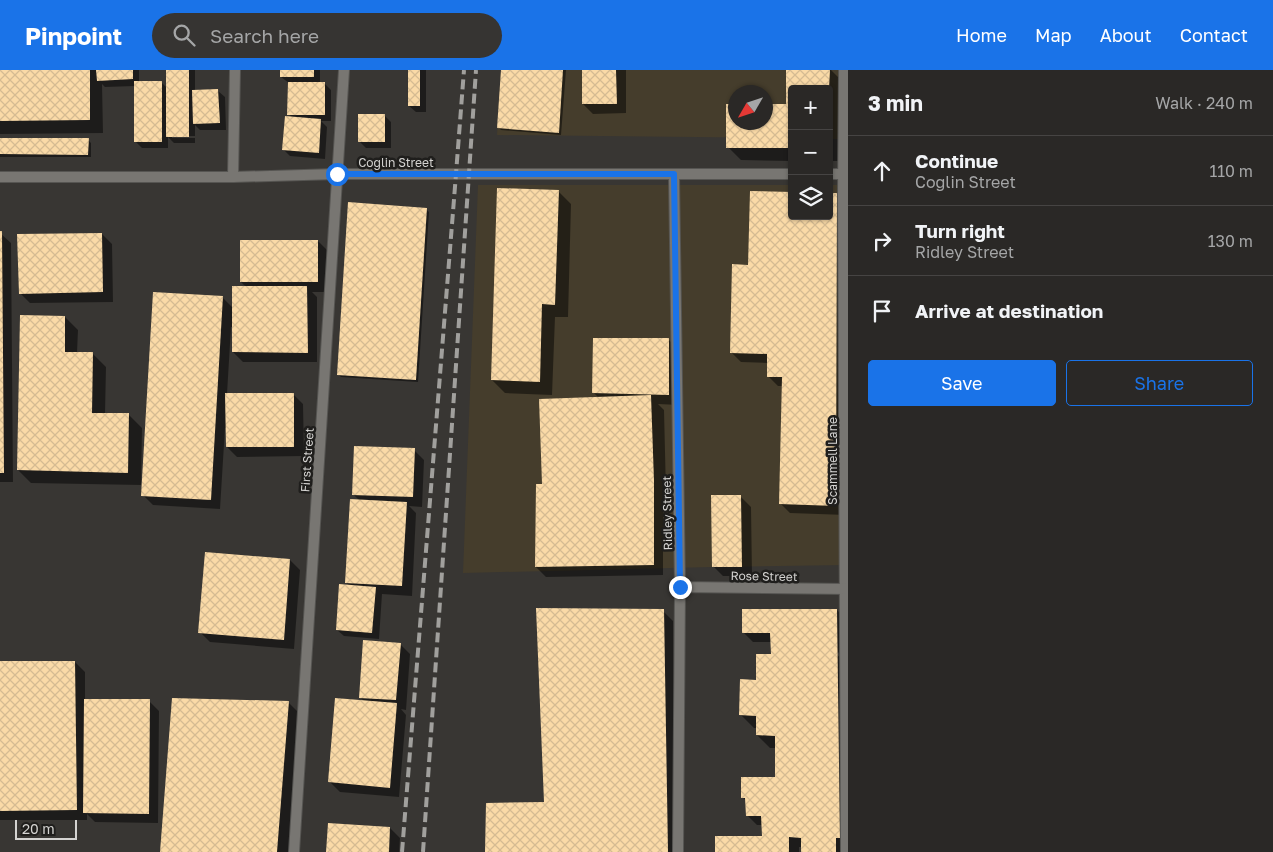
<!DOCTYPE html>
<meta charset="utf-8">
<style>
body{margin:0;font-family:"Golos Text",sans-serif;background:#363432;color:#f1f3f6}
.controls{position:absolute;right:15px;top:15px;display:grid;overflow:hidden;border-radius:5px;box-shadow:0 1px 4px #0004}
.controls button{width:45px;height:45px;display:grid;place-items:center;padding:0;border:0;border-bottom:1px solid #464443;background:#2a2826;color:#f1f3f6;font:25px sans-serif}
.compass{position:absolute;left:728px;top:15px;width:45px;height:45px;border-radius:50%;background:#2a2826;box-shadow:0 1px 4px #0004;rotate:231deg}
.scale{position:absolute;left:15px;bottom:12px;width:62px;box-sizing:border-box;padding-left:5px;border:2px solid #d5d4d2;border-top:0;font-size:14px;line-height:18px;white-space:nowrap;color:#d5d4d2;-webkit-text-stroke:4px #1f1e1c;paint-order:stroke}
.stop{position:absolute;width:15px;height:15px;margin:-11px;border:4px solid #1a73e8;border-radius:50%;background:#fff}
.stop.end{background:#1a73e8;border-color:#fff;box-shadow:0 1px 5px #0008}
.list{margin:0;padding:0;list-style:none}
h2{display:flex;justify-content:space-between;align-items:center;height:65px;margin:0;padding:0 20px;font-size:21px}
h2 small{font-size:16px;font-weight:400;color:#a5a6a7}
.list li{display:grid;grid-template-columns:32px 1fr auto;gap:15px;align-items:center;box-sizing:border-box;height:70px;padding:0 20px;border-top:1px solid #464443}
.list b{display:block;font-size:19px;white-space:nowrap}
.list p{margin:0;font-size:16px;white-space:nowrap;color:#a5a6a7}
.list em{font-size:16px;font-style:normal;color:#a5a6a7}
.actions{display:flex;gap:10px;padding:15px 20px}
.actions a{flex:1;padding:11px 0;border:1px solid #1a73e8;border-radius:5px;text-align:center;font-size:18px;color:#1a73e8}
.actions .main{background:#1a73e8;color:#fff}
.icon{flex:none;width:28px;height:28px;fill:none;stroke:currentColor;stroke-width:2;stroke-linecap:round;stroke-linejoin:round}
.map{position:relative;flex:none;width:848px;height:782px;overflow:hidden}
header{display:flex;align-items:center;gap:30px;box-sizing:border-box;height:70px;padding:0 25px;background:#1a73e8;color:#fff}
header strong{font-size:24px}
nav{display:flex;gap:28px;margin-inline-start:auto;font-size:18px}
.search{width:350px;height:45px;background:#363432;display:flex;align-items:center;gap:12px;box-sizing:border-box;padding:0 18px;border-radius:28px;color:#a5a6a7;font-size:19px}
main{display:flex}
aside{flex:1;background:#2a2826}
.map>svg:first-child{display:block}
</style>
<header>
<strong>Pinpoint</strong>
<div class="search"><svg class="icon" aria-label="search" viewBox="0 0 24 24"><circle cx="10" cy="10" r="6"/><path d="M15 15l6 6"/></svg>Search here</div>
<nav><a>Home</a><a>Map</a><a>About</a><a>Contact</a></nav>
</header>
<main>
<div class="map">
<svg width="848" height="782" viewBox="0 0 848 782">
<defs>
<pattern id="building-cross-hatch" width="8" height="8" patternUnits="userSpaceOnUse" patternTransform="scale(1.25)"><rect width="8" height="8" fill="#fadaa7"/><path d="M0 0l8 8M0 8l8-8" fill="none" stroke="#d5bb92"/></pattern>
</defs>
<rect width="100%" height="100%" fill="#383633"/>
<!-- industrial -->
<path fill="#453d2c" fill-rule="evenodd" d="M501,0H848V69H829V19H792V68L497,65ZM736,22H766V52H736Z
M478,115H792V146H829V115H848V495L712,497L463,503Z"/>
<!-- shadow -->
<path fill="#0007" d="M0,0H139V13H162L167,18V0H195V21H218L225,27L226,60H200L195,55V66H172V68H195V73H174L168,67V78H142L135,71V16L105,17L102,14L103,63L0,64Z
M281,0H320V13H324L331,20V51H321L327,57L325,89L290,86L284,80L292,48L289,44V13L281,7Z
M409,0H426V42H416L409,36Z
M502,0H566L561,65L501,60L498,57Z
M583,0H626V43L593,44L583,34Z
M787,0H831L842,11V91H829V19H792V91L741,90L728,77L736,52H766V35H787Z
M384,45L391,52V78H366L359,71Z
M0,69L88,70L91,73V87H0Z
M558,121L571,134L568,247H555L552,325L505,323L492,310Z
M837,124L847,134L846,445L790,443L780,433L783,316H778L768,306V293L741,292L731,282L749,196L792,146H829Z
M426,139L429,142L418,312L341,307L338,304Z
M0,163L11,173L13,412H0Z
M102,164L112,174L113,232L30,233L20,223Z
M318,171L328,181V222H312L317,227V292H243L233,282V257H231L227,324H293L303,334L304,386L237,387L227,377V358H225L220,439L153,435L143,425L222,227L233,238L246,217L241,212Z
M65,247L78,260L77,283L93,284L106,297L105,344L129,345L142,358L141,415L31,413L18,400Z
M668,269L678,279L679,335L658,334L664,340L666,423H663V505L546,507L536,497L543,415L599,328L594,323Z
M414,380L424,390L422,437L409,436L416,443L412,526L382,524L379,569L344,566L337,560L350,516L346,513L360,431L353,424Z
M741,427L751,437L752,506H723L713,496Z
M290,490L300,500L294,579L210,572L200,562Z
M837,540L847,550V591L834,578L832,580L848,595L845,782H802V777H799V782H716L763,767V755H757L747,745V731L742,727L776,708V678H770L757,665V658H754L741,645L757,611L772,585V572H753L743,562Z
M663,541L673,551L677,782H487L545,733Z
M400,574L410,584L406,640L401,639L406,645L399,727L340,722L330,712L365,632L360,627Z
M75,592L85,602V630L149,631L159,641L158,753L95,752L87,744V750H0V593Z
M288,632L301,645L291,782H161Z
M390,758L400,768L399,782H327Z"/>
<!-- building -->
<path fill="url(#building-cross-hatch)" d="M0,0H90V50L0,51Z
M96,0H133V9L97,11Z
M166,0H189V67H166Z
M280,0H314V7H280Z
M408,0H420V36H408Z
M501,0H563L559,63L497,58Z
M582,0H616L617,34H582Z
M786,0H830L829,19H792V78H726V34H736V52H766V34H786Z
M134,11H162V72H134Z
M288,12H325V45H287Z
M218,19L220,53L193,54L192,20Z
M358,44H385V72H358Z
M285,46L321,49L319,83L282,80Z
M0,68H89L88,85L0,84Z
M497,118L559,120L555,235L542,234L540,312L491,310Z
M750,121L792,122V146H829V123H837L836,436L779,434L782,307H767V284L730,283L732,194L748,195Z
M348,132L427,138L416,310L337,305Z
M0,161H2L4,403H0Z
M102,163L103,222L19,224L17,164Z
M240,170H318V212H240Z
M232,216H307L308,283L232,282Z
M153,222L223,226L211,430L141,426Z
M20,245L65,246V282H93L92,343H129L128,403L17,400Z
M593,268H669V325L592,323Z
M225,323H294V377H226Z
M651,325L654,411V495L535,497L536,414H542L539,329Z
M354,376L415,378L413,427L352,425Z
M711,425H741L742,497H712Z
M350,429L407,432L402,516L345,513Z
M205,482L290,489L284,570L198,563Z
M339,514L376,517L372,563L336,560Z
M536,538L664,539L668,782H485L486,733L544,732Z
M742,539H837L840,768H836V782H801V768L789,767V782H715V766H762L761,746H746L745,728H741V707H775V666L756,665V646L739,645L740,609L756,610V584H771L770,563H742Z
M363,570L401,573L396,630L359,628Z
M0,591H75L77,740L0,741Z
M172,628L289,631L277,782H160Z
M335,628L397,633L390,718L328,712Z
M84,629H150L149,744L83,743Z
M328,753L390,757L389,782H326Z"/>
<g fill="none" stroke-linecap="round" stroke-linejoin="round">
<!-- lane casing -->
<g stroke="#565552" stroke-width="12">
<path id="lane" d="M844,0L843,124L846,782
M233,107L235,0"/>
</g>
<!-- street casing -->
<g stroke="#565552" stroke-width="12">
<path id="street" d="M674,104L680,517L678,782
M829,104H848
M0,107H233L337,104H792
M680,517L848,519
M294,782L344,0"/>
</g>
<!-- lane -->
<use href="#lane" stroke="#787672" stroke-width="10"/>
<!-- street -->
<use href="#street" stroke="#787672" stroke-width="10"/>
<!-- rail -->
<path stroke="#a1a09d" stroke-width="4" stroke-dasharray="10 5" stroke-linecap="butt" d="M402,782L456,104L464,0
M423,782L476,0"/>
</g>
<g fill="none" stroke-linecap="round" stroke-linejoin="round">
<!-- route -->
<path stroke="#1a73e8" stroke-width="6" d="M337,104H674L680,517"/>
</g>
<g text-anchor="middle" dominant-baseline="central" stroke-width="5" stroke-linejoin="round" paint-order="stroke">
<!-- street labels -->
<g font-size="12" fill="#d5d4d2" stroke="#1f1e1c">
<text x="396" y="92">Coglin Street</text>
<text transform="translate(307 390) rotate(-86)">First Street</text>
<text transform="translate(832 391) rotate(-90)">Scammell Lane</text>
<text transform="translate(667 443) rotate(-91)">Ridley Street</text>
<text transform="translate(764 506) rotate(1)">Rose Street</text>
</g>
</g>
</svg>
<div class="controls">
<button>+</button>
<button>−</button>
<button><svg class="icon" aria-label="layers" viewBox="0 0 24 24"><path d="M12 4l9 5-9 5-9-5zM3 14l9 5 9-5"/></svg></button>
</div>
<svg class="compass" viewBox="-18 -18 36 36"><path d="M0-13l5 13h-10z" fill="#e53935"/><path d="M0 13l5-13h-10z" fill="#a5a6a7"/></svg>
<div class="scale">20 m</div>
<div class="stop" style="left:337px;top:104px"></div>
<div class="stop end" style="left:680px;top:517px"></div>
</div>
<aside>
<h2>3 min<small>Walk · 240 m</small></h2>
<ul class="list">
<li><svg class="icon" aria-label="ahead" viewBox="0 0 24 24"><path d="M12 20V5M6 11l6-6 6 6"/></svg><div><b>Continue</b><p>Coglin Street</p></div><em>110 m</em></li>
<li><svg class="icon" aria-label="right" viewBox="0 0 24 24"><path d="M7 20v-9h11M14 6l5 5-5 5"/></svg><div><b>Turn right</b><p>Ridley Street</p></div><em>130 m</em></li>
<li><svg class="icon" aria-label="arrive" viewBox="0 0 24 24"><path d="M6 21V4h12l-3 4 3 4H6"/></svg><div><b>Arrive at destination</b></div></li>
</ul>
<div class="actions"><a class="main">Save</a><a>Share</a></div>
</aside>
</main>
